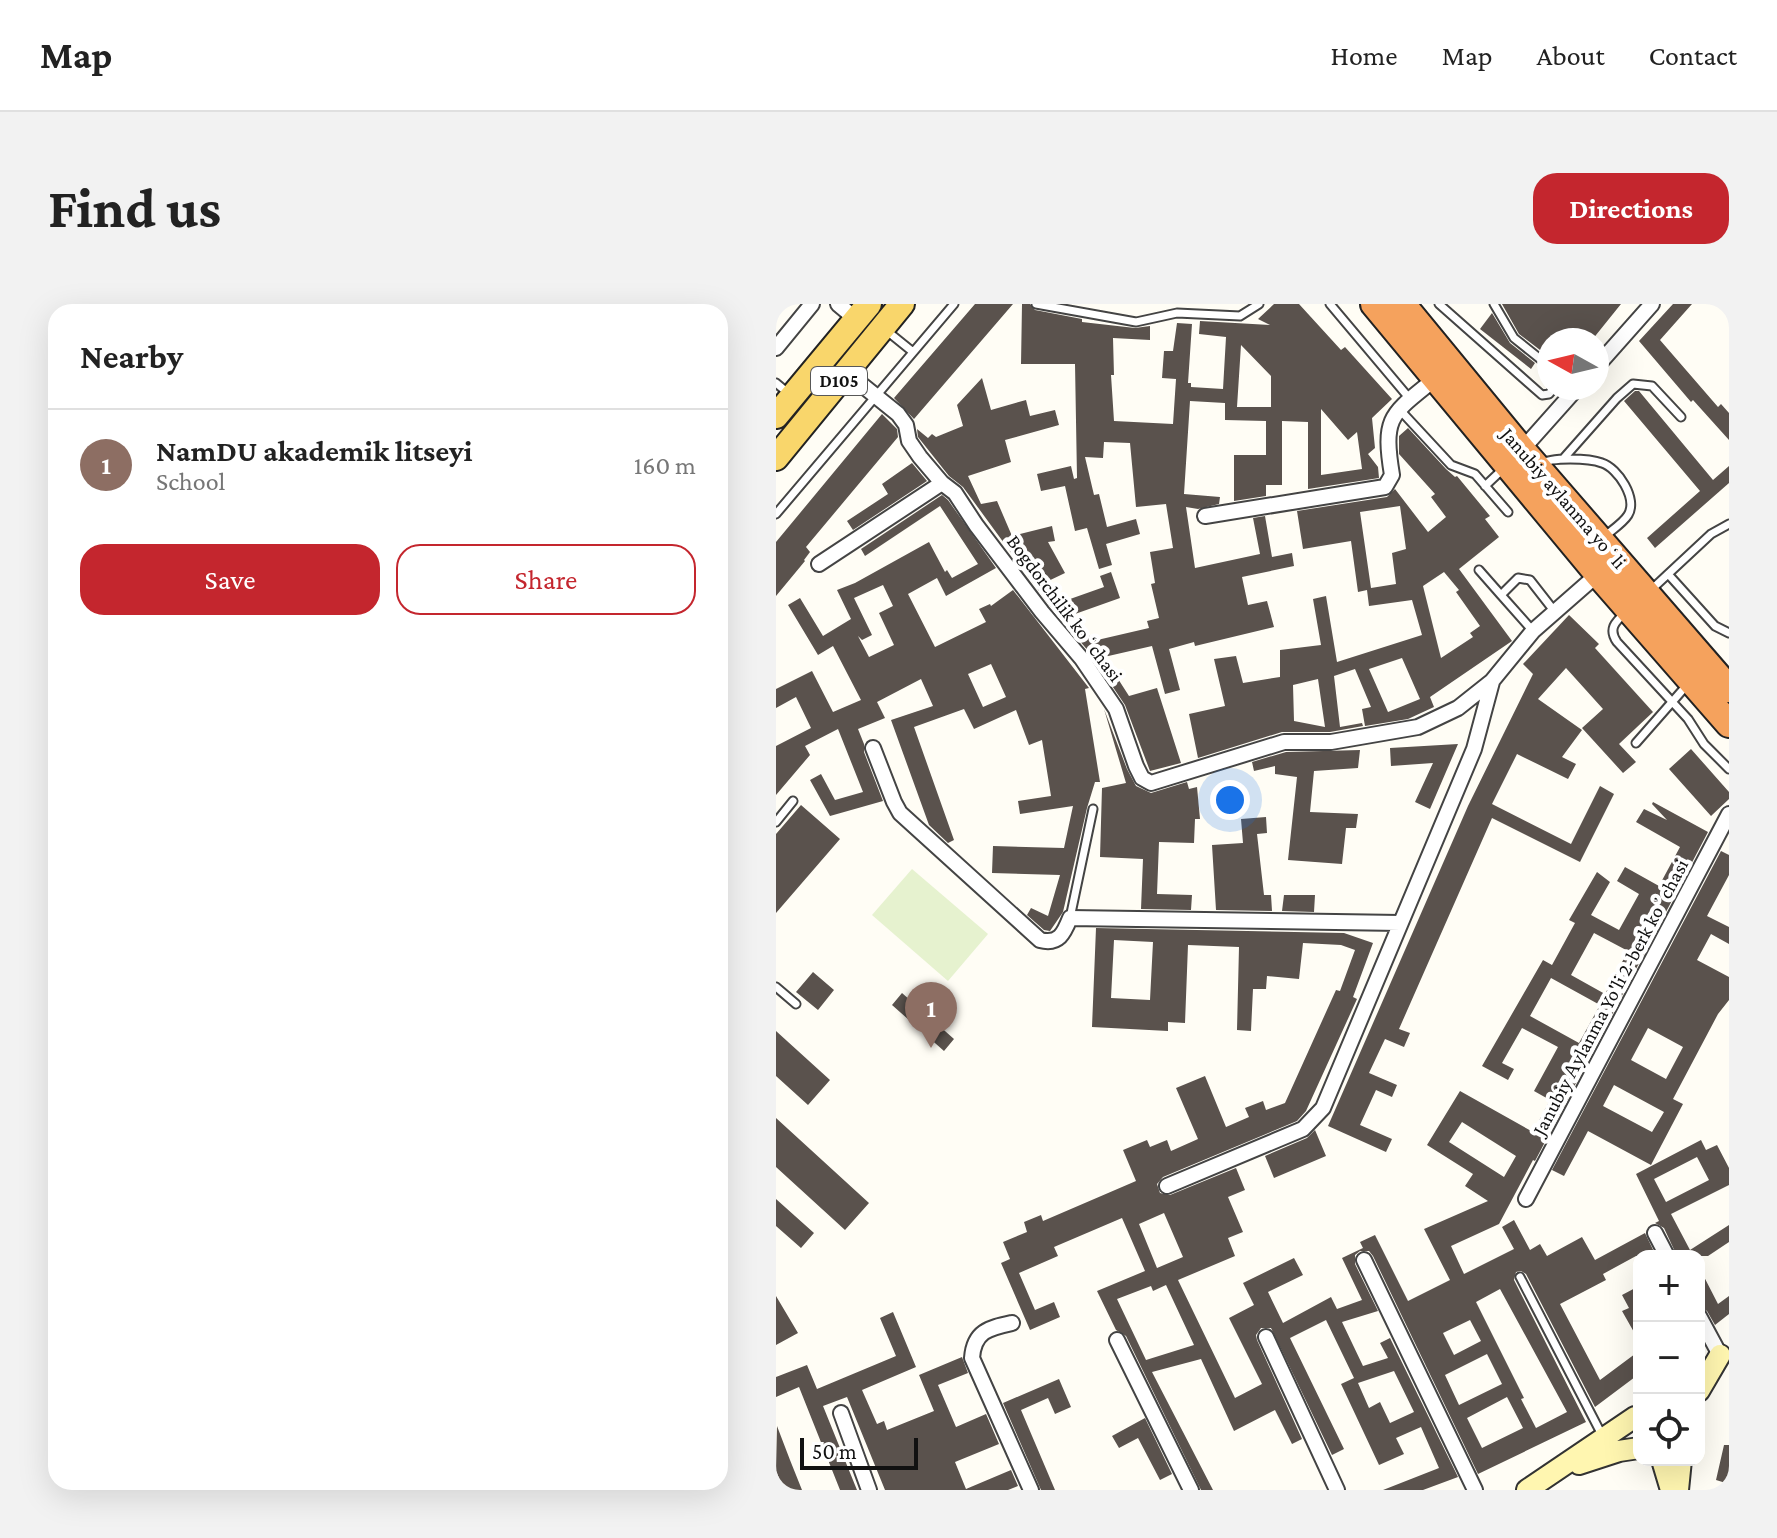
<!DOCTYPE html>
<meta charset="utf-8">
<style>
body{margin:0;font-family:"Crimson Pro",serif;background:#f2f2f2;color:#222}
.controls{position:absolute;right:24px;bottom:24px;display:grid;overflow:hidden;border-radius:16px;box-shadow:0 8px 32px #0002}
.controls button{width:72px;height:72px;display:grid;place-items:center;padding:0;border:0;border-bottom:2px solid #e0e0e0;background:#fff;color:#222;font:40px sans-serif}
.compass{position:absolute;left:761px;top:24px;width:72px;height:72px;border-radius:50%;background:#fff;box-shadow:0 8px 32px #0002;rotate:278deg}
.scale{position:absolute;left:24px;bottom:20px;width:118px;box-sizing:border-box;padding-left:8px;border:4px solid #111;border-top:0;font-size:22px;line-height:28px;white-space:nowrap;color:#111;-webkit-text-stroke:6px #fff;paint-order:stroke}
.you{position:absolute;left:454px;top:496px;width:28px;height:28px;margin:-20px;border:6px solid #fff;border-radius:50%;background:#1a73e8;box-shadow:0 0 0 12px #1a73e833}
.badge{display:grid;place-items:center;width:52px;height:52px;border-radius:50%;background:#c4262e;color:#fff;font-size:26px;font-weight:700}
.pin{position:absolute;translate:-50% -66px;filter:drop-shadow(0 2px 4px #0008)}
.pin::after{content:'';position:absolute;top:42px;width:28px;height:24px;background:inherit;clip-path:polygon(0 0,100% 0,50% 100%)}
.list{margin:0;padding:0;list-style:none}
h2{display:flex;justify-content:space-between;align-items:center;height:104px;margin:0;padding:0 32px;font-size:34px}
h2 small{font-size:26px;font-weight:400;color:#767676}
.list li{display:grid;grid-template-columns:52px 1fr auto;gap:24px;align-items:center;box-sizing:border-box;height:112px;padding:0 32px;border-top:2px solid #e0e0e0}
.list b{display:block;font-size:30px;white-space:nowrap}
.list p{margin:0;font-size:26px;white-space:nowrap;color:#767676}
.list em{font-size:26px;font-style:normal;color:#767676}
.actions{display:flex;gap:16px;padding:24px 32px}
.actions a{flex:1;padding:18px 0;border:2px solid #c4262e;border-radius:24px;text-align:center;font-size:28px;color:#c4262e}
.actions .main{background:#c4262e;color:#fff}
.icon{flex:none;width:44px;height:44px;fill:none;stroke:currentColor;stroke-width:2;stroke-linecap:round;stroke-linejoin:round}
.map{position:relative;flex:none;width:953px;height:1186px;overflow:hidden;border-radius:24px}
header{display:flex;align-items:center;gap:48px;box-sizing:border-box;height:112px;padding:0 40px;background:#fff;border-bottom:2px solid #e0e0e0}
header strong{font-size:38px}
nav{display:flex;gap:44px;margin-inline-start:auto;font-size:28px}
.intro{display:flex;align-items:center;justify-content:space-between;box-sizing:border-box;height:192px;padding:0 48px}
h1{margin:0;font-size:56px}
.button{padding:20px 36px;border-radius:24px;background:#c4262e;color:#fff;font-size:28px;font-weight:700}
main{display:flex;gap:48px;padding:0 48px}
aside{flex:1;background:#fff;border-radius:24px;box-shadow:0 8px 32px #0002}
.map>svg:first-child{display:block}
</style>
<header>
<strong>Map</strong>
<nav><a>Home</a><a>Map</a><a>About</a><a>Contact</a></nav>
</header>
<div class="intro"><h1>Find us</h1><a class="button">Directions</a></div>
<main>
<aside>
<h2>Nearby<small></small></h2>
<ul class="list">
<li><span class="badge" style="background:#8d6e63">1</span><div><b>NamDU akademik litseyi</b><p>School</p></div><em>160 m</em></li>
</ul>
<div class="actions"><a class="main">Save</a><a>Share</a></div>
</aside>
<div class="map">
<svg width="953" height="1186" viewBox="0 0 953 1186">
<rect width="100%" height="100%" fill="#fffdf5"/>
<!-- pitch -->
<path fill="#e6f2cf" d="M136,565L212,630L172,677L96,611Z"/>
<!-- building -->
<path fill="#5a524d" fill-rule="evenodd" d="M199,0H237L138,115L118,94Z
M246,0H254L259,6L306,15V18L359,24L374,22V36L337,34L338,71H335L338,117L397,120L400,75L386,74L388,47H397L401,19L416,20L412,79H415V83L447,85L450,33L423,30L424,17L494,21L482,15L498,0H523L565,46L569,43L616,95L596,114L599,144L592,150L602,163L603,174L532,185V118L506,117V181H490V192L458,197V151H490V117L449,116V99L414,97L408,190L444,193L443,200L422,205L410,203L419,264L484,250L477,214L489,212L496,253L516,249L518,262L466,273L472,301L491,297L498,323L419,342L418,338L393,345L404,386L389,390L376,342L328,353L353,392L381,384L405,459L374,467L349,401L314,349L274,302L187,183L173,172L142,133L141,125L152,134L156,130L160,133L187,122L181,101L206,74L215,106L250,96L254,112L279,106L283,121L229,136L235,158L192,172L205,200L221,197L236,232L276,222L279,237L272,238L289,269L266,280L280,300L328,283L324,272L335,268L344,294L299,310L317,337L373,324L371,317L383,314L375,280L379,279L374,248L397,244L390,200L360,203L354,139L328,138L327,154L309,153L318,191L323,190L331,223L360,215L364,230L330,240L336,261L323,265L311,224L299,227L289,182L265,187L261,170L295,162L298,175L301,174L299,60H245ZM465,41L495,72V103H461ZM545,105L572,136L581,128L586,165L545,171Z
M726,0H845L816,36H773V42L768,49L743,30Z
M897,0H916L884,36L942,103L945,100L953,109V136L917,96L915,98L863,37Z
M716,9L734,39L759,59L755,65L704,25Z
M859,87H863L937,176L953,162V179L879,244L871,234L924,187L848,97Z
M106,110L121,125L122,133L30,243L34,248L28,256L29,257L0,292V238Z
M632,124L670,165L679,173L681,172L714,212L709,215L723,233L683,265L736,337L654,393L658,403L632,415L589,422L586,405L595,403L579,365L558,372L564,423L586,419L587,422L554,428H506L422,454L413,410L449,402L438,355L460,352L467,379L504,373V346L545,341L537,295L550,292L561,358L646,331L636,296L593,302L591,286L582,288L575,237L527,245L521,207L611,193L619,185L652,228L670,213L655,193L659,190L623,150V132ZM624,202L630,245L616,249L620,280L595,284L584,208ZM668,268L683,286L680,288L704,322L694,329L697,333L665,354L647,282ZM626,354L644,395L612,408L593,365ZM542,375L549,423L518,417L517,381Z
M136,159L151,177L77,226L71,217L112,190L106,180Z
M166,191L172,196L220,264L170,292L161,274L132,290L159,343L210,318L203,305L214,300L215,302L237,286L313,384L309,385L324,478H319L311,504L287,608L274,627L268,626L251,611L255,604L272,612L284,571L216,569L217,542L288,544L297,502L244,510L242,497L275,492L266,436L253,441L240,406L198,425L188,405L138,423L178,536L172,539L153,521L115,416L157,402L145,375L101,398L109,414L82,425L88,440V448L107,497L54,512L34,476L45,470L59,496L87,488L62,425L29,442L34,451L0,491V442L35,424L20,393L0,404V385L36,367L57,408L85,396L57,342L42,351L12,301L24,294L47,332L75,315L61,286L79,279L153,238L169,268L171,266L176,274L202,260L164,202L89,252L85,245ZM107,281L117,302L103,309L118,341L93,353L82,332L86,336L96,331L78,294ZM215,360L230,393L207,403L192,370Z
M793,311L823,340L819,344L877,408L843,440L860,458L847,469L806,424L827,405L790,364L762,395L806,426L786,453L800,460L792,475L741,450L716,500L795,540L824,482L838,490L804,558L716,514L623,725L634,729L628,743L609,735L593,769L621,781L616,793L600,786L584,821L616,835L610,848L552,822L692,502L757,370L747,360Z
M328,405L351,465L360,482L375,489L411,478L413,485L421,483L424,515H419L418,539L383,538L381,590L416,591L415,606L365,605L367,555L324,553L326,484L350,479Z
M682,440L654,505L639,498L657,459L615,462L614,444Z
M915,445L953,488V495L935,512L893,465Z
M584,446L582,464L538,467L534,508L582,510L580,524H570L566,560L512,556L521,473L499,470V462L478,467L476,458L510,448Z
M877,498L932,528L759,857L757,856L723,920L675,942L688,970L738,945L726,923L738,916L754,946L764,940L771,952L806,933L819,956L869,929L880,952H860L827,970L830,976L784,1000L824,1076L863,1047V1070L819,1103L750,970L745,967L740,968L738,976L810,1118L702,1170L597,952L593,947H584L579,951V960L602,1007L566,1018L587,1062L612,1054L604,1039L614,1034L682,1173L647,1186H607L663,1164L645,1123L620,1134L628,1150L603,1161L565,1080L578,1074L550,1016L514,1034L568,1145L556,1151L495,1024H485L480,1031L481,1036L526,1135L516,1140L499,1106L458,1127L425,1055L376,1068L437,1186H425L350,1032L340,1026L321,987L369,967L346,914L278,943L282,952L243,969L259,1006L278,998L284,1013L254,1026L225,959L234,955L227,938L251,928L248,918L265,911L267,917L360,877L347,846L371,836L374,843L391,836L395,847L422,835L400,784L429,772L450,823L473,813L469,804L487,797L490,806L509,799L560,686L564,687L579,646L565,641L527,639L523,675L491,672L490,685H477L475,727L461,726L463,643L412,641L409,719L392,718V727L316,723L320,624L568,629L597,639L577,693L581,695L530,807L521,817L387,873L381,880L384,889L394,891L460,864L469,886L452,893L467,928L452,934L459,952L402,976L459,1094L486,1080L453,1014L478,1001L467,979L518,954L527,971L492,988L507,1019L555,993L561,1005L586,996L566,954L587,944L584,938L599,931L632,997L674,976L648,925L712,897L689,882L697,870L651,841L684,787L757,828L774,796L758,787L782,743L746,724L726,759L738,765L732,776L706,762L767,656L776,661L799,619L793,616L821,568L834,578L815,611L843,626L863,590L841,577L849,563L883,582L904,543L860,518L868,505L891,516L876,500ZM818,629L852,647L829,690L795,671ZM338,636L377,638L374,696L335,694ZM775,674L824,701L803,739L754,712ZM686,818L740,852L728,873L673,838ZM388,909L407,953L381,964L363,920ZM390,981L418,1041L370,1056L341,995L375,982L377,987ZM724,985L791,1108L760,1124L745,1095L748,1094L700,998ZM694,1016L705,1037L678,1051L667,1029ZM711,1050L726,1080L683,1101L669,1071ZM618,1067L638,1108L614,1119L604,1098L593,1104L582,1079ZM731,1093L747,1124L706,1144L691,1114Z
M25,501L64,535L0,609V530Z
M490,513L491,529L481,530L488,591H495L496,607L440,606L436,541L467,539L465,515Z
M945,547L953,551V571L931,612L953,623V640L935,630L921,656L953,673V696L942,710L897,795L907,800L875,861L812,827L788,872L776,866ZM872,724L907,743L890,775L855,756ZM838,781L888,808L876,828L827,802Z
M508,591H539L538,608L506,607Z
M37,668L58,686L42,706L20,688Z
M126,689L178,735L168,747L116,701Z
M0,727L54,776L32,801L0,772Z
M0,814L93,899L69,926L0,863Z
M539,826L550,852L498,874L489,852L531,834Z
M925,836L930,846L941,841L953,864V881L895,910L914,946L953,921V938L932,952H901L888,924L879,919L883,917L860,870ZM921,853L933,876L890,898L878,875Z
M0,895L38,929L25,944L0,922Z
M923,963L942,1000L953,992V1010L939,1021L931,1007L923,1002Z
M863,982V1037L846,1007L853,1004L846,991Z
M0,992L22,1029L0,1041Z
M117,1008L140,1063L86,1086L101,1120L108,1117L111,1126L158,1107L143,1071L186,1053L192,1069L162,1081L180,1123L210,1110L223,1140L179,1158L190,1185L235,1166L242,1182L232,1186H109L71,1093L47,1102L81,1186H64L23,1083L0,1093V1073L31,1061L41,1085L120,1052L104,1014Z
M283,1075L295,1103L279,1110L272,1094L245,1106L279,1186H265L227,1099Z
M369,1114L396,1170L384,1176L362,1134L343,1144L336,1132Z
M1,1122L14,1156L26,1186H8L0,1167Z
M948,1141H953V1180L940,1176Z"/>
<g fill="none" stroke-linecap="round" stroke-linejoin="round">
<!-- lane casing -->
<g stroke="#444" stroke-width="11">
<path id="lane" d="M260,0L360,18L401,9L464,12L483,0
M554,0L634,95
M663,0L766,91L773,90L778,84
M718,0L738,34L773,62
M111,27L137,48
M0,79L12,89
M624,106L675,161L699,170L732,208
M787,155L841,94L857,80L876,82L905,113
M764,160C775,153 813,154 826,159C842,164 862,195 852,211C847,219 836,226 829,232
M709,182L728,164
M0,210L178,0
M703,266L725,291
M892,270L939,322L953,329
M876,285L935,230L953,220
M849,309C839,318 832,325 841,338L912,415L928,440L953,465
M757,327L725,291L742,274L754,276L779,308
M860,439L911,381
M0,518L17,497
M294,614L317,505
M0,683L20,700
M744,973L826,1131"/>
</g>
<!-- street casing -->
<g stroke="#444" stroke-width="18">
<path id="street" d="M62,0L80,15
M0,44L36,0
M821,62L876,0
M70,68L122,110L130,121L133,137L144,153L166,179L179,189L200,221L266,308L306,355L340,405L360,462L366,474L375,479L508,438H555L642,423L682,404L716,377L757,327L822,270
M743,149L801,84
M429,212L609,183L616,171C606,111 616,110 660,74
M43,260L166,179
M97,444L118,498L124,509L264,636C283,641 288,629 294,614L624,619
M391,882L527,825L547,804L698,445L716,378
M750,895L953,510
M879,929L891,952
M588,956L699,1186
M923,1012L944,1051
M236,1019C213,1024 198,1027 196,1054L255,1186
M490,1033L561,1186
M341,1036L415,1186
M65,1109L93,1186"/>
</g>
<!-- secondary casing -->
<g stroke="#333" stroke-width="24">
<path id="secondary" d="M923,1087L944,1051
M886,1156L895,1186
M803,1160L843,1147L863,1144
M751,1186L859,1113
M902,1186L905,1156"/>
</g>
<!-- primary casing -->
<g stroke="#222" stroke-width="28">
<path id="primary" d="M0,112L93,0
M0,154L126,0"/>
</g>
<!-- highway casing -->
<g stroke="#222" stroke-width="30">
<path id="highway" d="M598,0L822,270L953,420
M626,0L746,146L953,385"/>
</g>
<!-- lane -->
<use href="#lane" stroke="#fff" stroke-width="7"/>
<!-- street -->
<use href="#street" stroke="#fff" stroke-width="14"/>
<!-- secondary -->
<use href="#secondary" stroke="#fff6b0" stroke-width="20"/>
<!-- primary -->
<use href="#primary" stroke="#f9d66b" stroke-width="24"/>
<!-- highway -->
<use href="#highway" stroke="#f5a25d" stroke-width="26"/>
</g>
<g text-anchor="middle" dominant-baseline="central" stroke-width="8" stroke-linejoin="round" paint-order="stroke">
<!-- shield labels -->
<rect fill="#fff" stroke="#585858" stroke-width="2" x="35" y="63" width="56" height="28" rx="6"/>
<g font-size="18" font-weight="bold" fill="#111">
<text x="63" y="77">D105</text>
</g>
<!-- street labels -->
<g font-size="20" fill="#111" stroke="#fff">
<text transform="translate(788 194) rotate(49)">Janubiy aylanma yoʻli</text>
<text transform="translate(289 304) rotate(53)">Bogdorchilik koʻchasi</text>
<text transform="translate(834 693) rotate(-62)">Janubiy Аylanma Yo'li 2-berk koʼchasi</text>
</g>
</g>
</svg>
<div class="controls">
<button>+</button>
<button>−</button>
<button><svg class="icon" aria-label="locate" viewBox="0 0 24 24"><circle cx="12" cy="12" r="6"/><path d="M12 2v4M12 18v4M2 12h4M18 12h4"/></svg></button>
</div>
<svg class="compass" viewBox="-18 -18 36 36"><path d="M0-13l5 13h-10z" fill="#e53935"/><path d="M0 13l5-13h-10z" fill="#767676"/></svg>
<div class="scale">50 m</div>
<div class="you"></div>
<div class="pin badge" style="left:155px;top:744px;background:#8d6e63">1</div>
</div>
</main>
